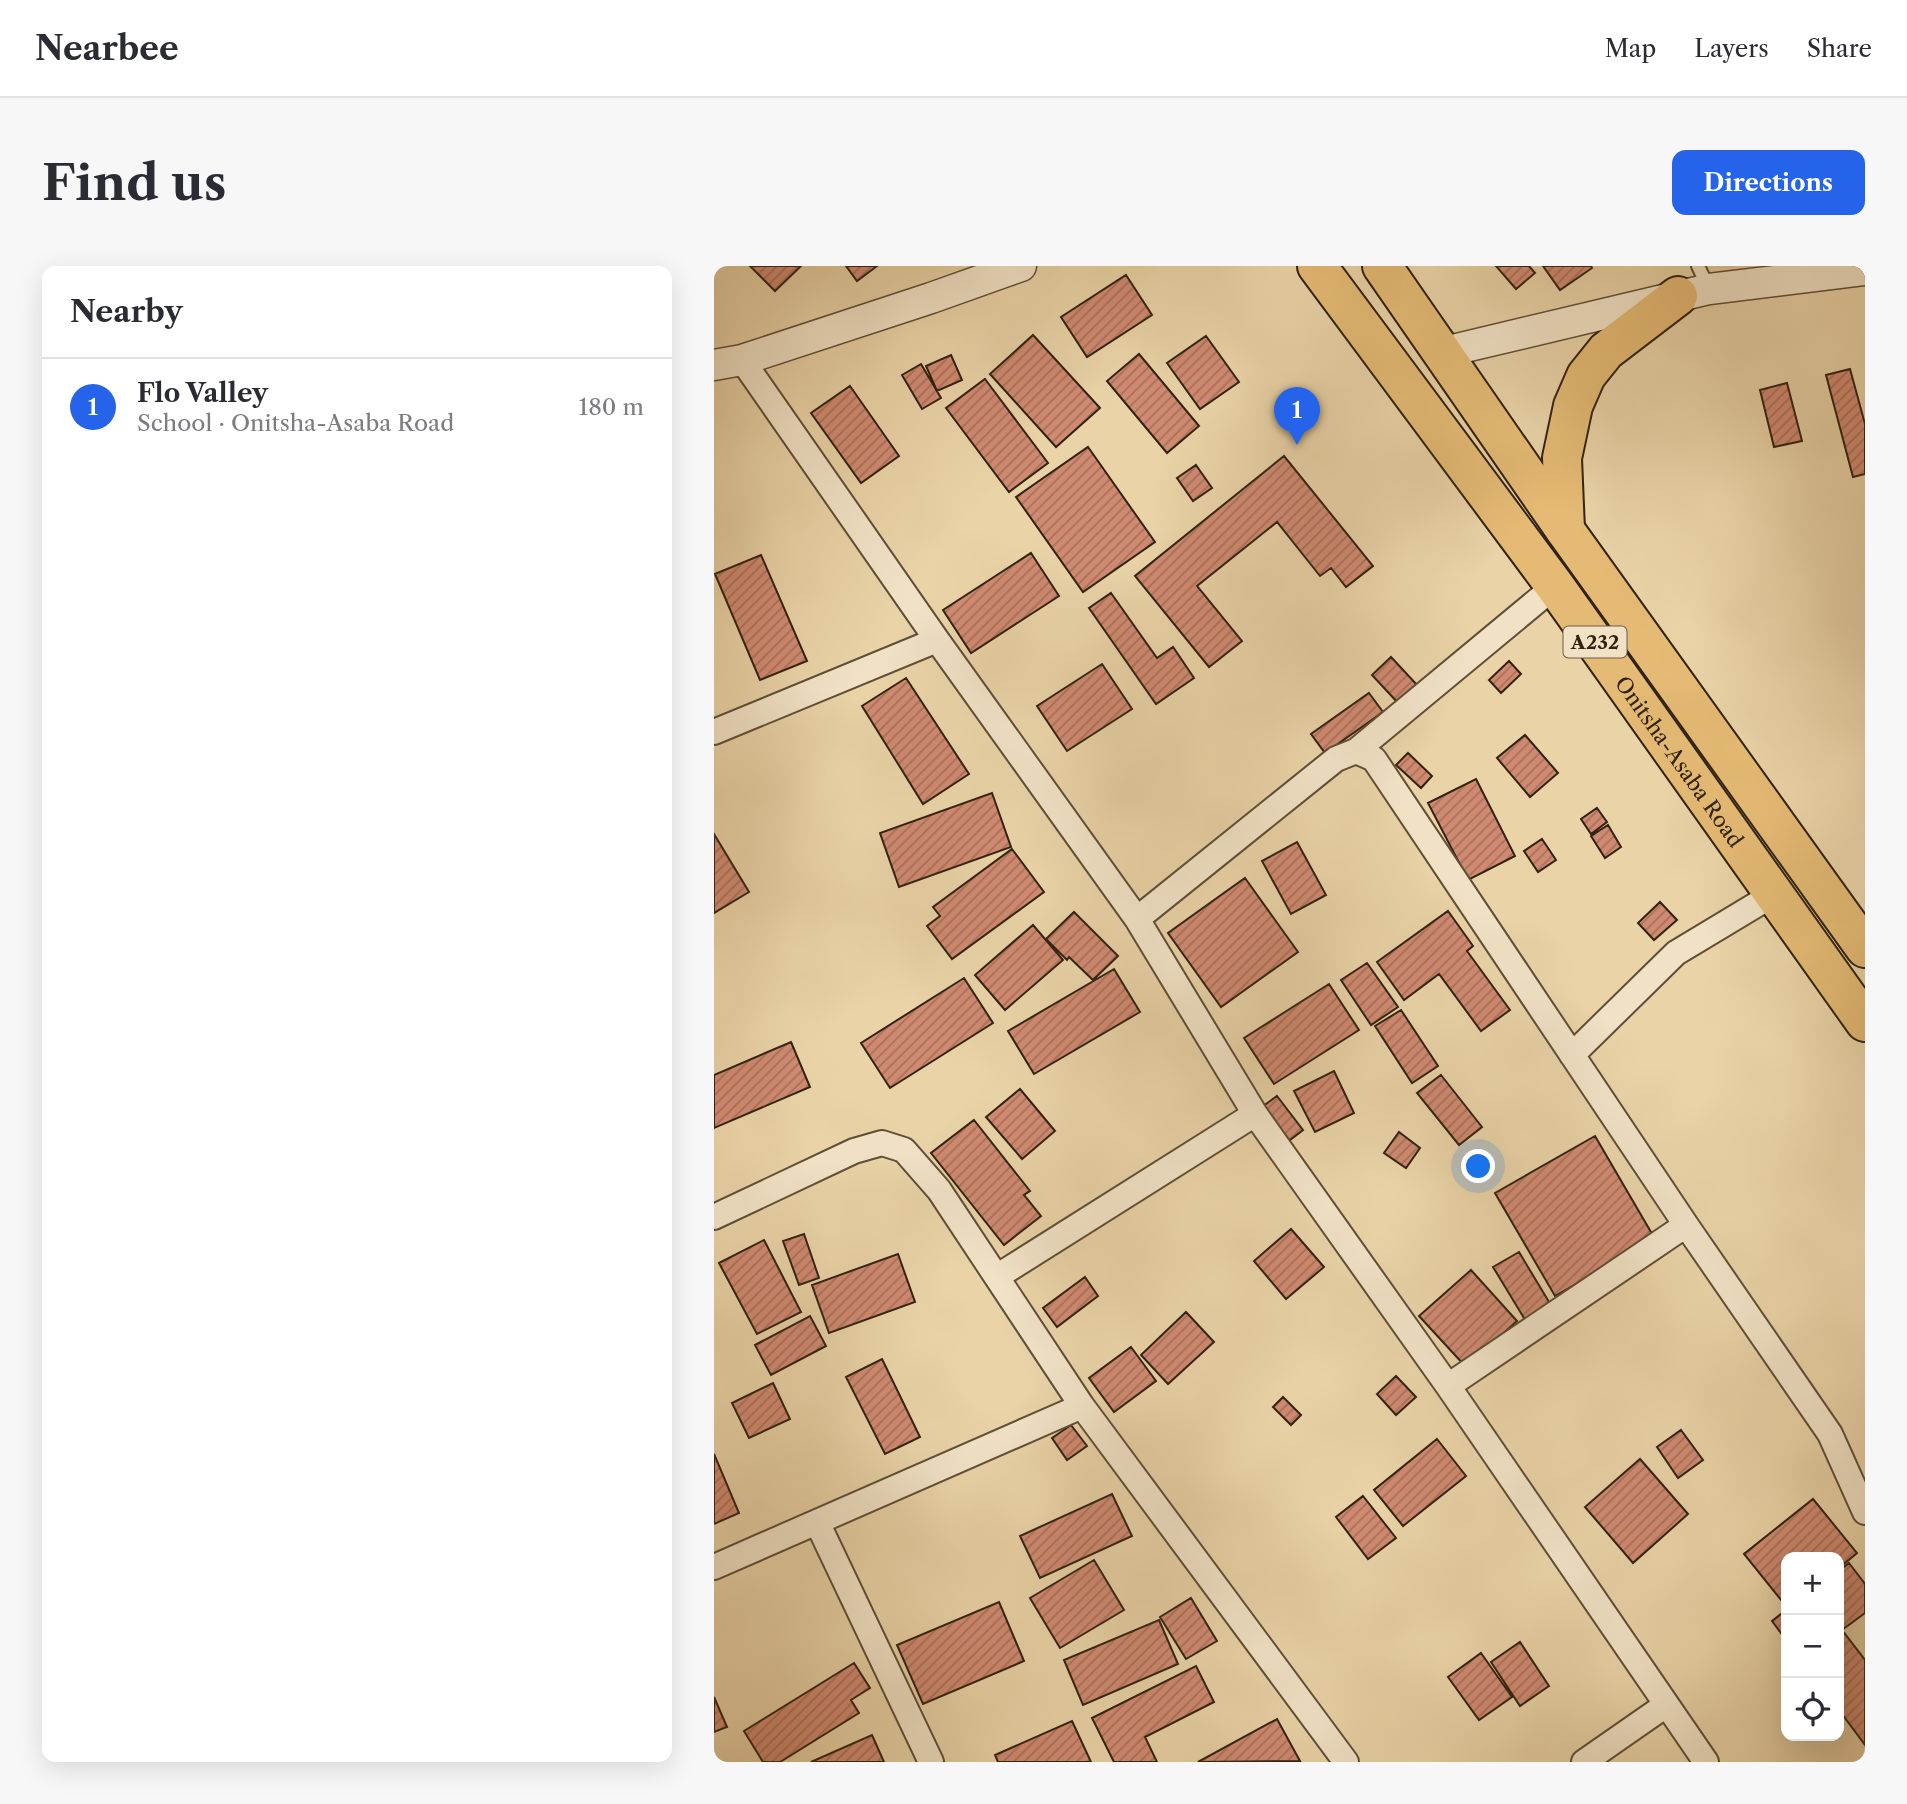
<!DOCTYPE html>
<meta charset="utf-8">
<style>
body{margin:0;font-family:"Libre Caslon Text",serif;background:#f7f7f7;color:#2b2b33}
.controls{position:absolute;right:21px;bottom:21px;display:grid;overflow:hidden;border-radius:14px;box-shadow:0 7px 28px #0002}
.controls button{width:63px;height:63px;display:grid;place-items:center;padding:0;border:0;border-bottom:2px solid #e1e1e2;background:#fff;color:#2b2b33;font:35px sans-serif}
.you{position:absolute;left:765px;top:901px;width:24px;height:24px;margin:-18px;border:5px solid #fff;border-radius:50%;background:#1a73e8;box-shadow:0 0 0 10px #1a73e833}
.badge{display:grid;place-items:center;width:46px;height:46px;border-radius:50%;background:#2563eb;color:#fff;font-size:23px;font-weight:700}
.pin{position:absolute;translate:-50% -58px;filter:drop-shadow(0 2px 4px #0008)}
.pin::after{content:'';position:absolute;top:37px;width:24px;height:21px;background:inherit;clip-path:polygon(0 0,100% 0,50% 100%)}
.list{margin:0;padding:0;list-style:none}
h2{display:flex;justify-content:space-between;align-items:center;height:91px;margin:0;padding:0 28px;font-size:30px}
h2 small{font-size:23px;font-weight:400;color:#7c7c81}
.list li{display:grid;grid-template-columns:46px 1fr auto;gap:21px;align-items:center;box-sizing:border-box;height:98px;padding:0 28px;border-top:2px solid #e1e1e2}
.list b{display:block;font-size:26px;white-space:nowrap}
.list p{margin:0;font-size:23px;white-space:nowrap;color:#7c7c81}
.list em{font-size:23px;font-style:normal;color:#7c7c81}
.icon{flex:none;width:38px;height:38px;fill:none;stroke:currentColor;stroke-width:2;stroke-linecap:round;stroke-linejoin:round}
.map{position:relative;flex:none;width:1151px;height:1496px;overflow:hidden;border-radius:14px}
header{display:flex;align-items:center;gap:42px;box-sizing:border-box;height:98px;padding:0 35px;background:#fff;border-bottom:2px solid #e1e1e2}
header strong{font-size:33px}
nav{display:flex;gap:38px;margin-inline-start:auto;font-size:24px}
.intro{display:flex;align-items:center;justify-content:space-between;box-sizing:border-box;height:168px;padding:0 42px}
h1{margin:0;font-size:49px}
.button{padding:18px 32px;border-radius:14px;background:#2563eb;color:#fff;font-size:24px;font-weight:700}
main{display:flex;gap:42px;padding:0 42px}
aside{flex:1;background:#fff;border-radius:14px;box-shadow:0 7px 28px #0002}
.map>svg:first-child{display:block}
</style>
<header>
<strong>Nearbee</strong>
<nav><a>Map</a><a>Layers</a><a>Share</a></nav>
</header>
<div class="intro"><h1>Find us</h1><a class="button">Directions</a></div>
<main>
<aside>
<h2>Nearby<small></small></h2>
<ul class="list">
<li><span class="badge">1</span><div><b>Flo Valley</b><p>School · Onitsha-Asaba Road</p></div><em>180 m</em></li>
</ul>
</aside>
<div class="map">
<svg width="1151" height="1496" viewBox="0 0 1151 1496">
<defs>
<pattern id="building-hatch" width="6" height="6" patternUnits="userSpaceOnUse" patternTransform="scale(1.75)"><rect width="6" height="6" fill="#d08a71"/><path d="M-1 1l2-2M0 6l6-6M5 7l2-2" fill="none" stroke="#a9705b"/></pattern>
</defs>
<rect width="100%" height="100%" fill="#e9d3a7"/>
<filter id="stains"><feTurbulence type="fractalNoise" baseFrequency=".00286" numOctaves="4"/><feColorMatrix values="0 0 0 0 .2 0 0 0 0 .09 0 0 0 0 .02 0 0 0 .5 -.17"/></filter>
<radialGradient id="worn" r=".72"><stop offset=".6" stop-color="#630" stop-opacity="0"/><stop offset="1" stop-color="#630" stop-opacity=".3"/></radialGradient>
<!-- building -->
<path fill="url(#building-hatch)" stroke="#312211" stroke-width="2" d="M36,0H87L61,25Z
M132,0H163L143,15Z
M782,0H815L821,7L802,23Z
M829,0H877L878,2L846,24Z
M412,9L438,49L373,91L347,51Z
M319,69L386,142L342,181L276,108Z
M492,70L525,116L486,143L453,97Z
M425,88L485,160L453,187L393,115Z
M237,89L248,114L223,125L212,100Z
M207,98L227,132L208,143L188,109Z
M1136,103L1151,158V208L1139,211L1112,109Z
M271,113L334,197L295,226L232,142Z
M1073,117L1088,175L1060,181L1046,124Z
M136,120L185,190L147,217L97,147Z
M374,181L441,276L369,326L302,231Z
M570,190L659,300L632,321L617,302L606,310L563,256L483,320L528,375L495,401L421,310Z
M482,199L498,222L479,235L463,212Z
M317,287L345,330L257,387L229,344Z
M47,289L93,395L46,414L1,308Z
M397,327L443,392L459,381L480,412L442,438L375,342Z
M677,391L704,420L685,438L658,409Z
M795,395L807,408L787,427L775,414Z
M388,398L418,443L353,485L323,440Z
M192,412L255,508L209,538L148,440Z
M655,427L669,446L611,487L597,468Z
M811,469L844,507L816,531L783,492Z
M694,487L718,510L707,522L682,499Z
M762,513L801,590L754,614L714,537Z
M278,527L297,581L185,621L166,567Z
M883,542L893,556L877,568L867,553Z
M894,559L907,581L891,592L877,570Z
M0,568L35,626L0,647Z
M828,573L842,594L824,606L810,585Z
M583,576L612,629L577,648L548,595Z
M298,583L330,626L238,693L213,660L226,650L219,641Z
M531,612L584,686L507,741L454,667Z
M946,636L963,654L940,674L924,657Z
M734,645L759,680L753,685L796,744L767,765L725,708L690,734L663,696Z
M360,646L404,690L379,714L355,691L353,694L332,673Z
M319,659L349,694L291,744L261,709Z
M653,697L684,741L657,759L627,714Z
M400,703L426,746L320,808L294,765Z
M250,712L279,757L176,822L147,777Z
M615,718L645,764L560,818L530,772Z
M687,744L724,800L698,817L661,760Z
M77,776L96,821L0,862V809Z
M620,805L640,847L601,866L580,825Z
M727,809L768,861L745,879L703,827Z
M306,823L341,865L308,893L272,851Z
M563,830L589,864L572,877L545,843Z
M260,854L316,925L310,929L327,950L290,979L217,887Z
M685,866L706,882L692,902L670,887Z
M881,870L941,973L841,1030L781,927Z
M577,963L610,1001L572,1033L540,995Z
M90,968L105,1012L85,1019L69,975Z
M50,974L87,1046L43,1068L5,997Z
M805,986L838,1041L813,1057L779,1001Z
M184,988L201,1036L115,1067L98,1019Z
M757,1004L803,1055L752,1101L705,1050Z
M371,1011L384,1030L343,1061L329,1042Z
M472,1046L500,1076L454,1118L427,1089Z
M96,1050L112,1080L57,1109L41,1079Z
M417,1081L442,1115L400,1146L375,1112Z
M168,1093L206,1171L171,1188L132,1111Z
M682,1110L702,1131L682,1149L663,1128Z
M59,1117L76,1153L35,1172L18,1137Z
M569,1131L587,1149L577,1159L559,1141Z
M357,1159L373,1180L353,1194L338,1172Z
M967,1164L989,1194L964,1212L943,1181Z
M723,1173L752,1210L689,1260L660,1224Z
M0,1188L25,1247L0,1258Z
M926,1193L974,1248L919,1297L871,1241Z
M398,1228L418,1270L326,1312L306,1270Z
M649,1230L682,1272L654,1293L622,1251Z
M1099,1233L1143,1287L1125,1302V1291H1072V1340L1030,1288Z
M380,1294L410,1344L346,1382L316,1332Z
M1135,1297L1151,1318V1347L1128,1364L1151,1394V1479L1125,1444V1305Z
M477,1332L503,1375L472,1393L446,1351Z
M285,1336L310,1395L209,1438L183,1379Z
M1072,1344V1374L1058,1355Z
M445,1354L464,1398L369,1439L350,1394Z
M806,1376L835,1420L806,1440L777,1396Z
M767,1387L798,1431L765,1454L734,1411Z
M140,1397L156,1422L137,1434L145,1447L66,1496H49L30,1465Z
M482,1400L500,1436L431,1471L443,1496H400L378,1452Z
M0,1431L13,1461L0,1466Z
M563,1453L586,1495L484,1496Z
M358,1455L377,1496H284L281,1489Z
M158,1469L170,1496H97Z"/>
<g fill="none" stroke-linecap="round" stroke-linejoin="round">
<!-- service casing -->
<g stroke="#5f4e36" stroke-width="16">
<path id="service" d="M984,0L995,23"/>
</g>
<!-- minor casing -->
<g stroke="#5f4e36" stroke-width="28">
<path id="minor" d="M28,94L223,374L423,653L541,848L734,1120L992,1496
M0,466L223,374
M642,485L660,493L972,959L1116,1168L1151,1246
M423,653L622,493L642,485L841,320
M858,789L962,687L1060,628
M0,951L140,885L168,877L190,884L225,924L368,1140L632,1496
M284,1010L541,848
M734,1120L972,959
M103,1256L217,1496
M0,1301L368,1140
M870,1496L952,1439"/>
</g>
<!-- tertiary casing -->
<g stroke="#5f4e36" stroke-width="33">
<path id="tertiary" d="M730,86L995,23L1151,4
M0,99L28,94L217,32L307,0"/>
</g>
<!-- trunk casing -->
<g stroke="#312211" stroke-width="42">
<g id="trunk">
<path id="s1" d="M603,0L841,320L1151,756"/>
<path d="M668,0L851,264L1151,682"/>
<path d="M851,264L848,192L859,140L872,110L892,85L964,30"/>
</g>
</g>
<!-- service -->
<use href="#service" stroke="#f1e2c6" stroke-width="12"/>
<!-- minor -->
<use href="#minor" stroke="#f1e2c6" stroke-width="24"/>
<!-- tertiary -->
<use href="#tertiary" stroke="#f1e2c6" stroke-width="30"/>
<!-- trunk -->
<use href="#trunk" stroke="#e4ba74" stroke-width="38"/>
</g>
<g text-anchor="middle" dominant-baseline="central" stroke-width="6" stroke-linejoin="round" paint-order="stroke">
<!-- shield labels -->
<rect fill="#f1e2c6" stroke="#6b5c47" stroke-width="2" x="849.5" y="360.5" width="63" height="31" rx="5"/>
<g font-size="19" font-weight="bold" fill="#312211">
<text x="881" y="376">A232</text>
</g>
<!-- street labels -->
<g font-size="21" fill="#312211" stroke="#f1e2c6">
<text stroke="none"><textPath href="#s1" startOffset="614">Onitsha-Asaba Road</textPath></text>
</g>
</g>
<rect width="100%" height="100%" filter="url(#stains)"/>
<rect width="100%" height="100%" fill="url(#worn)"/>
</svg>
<div class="controls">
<button>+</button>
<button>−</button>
<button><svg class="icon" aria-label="locate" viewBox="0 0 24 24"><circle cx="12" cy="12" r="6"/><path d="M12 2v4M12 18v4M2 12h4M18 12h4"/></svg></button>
</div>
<div class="you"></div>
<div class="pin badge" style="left:583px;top:179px">1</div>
</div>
</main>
